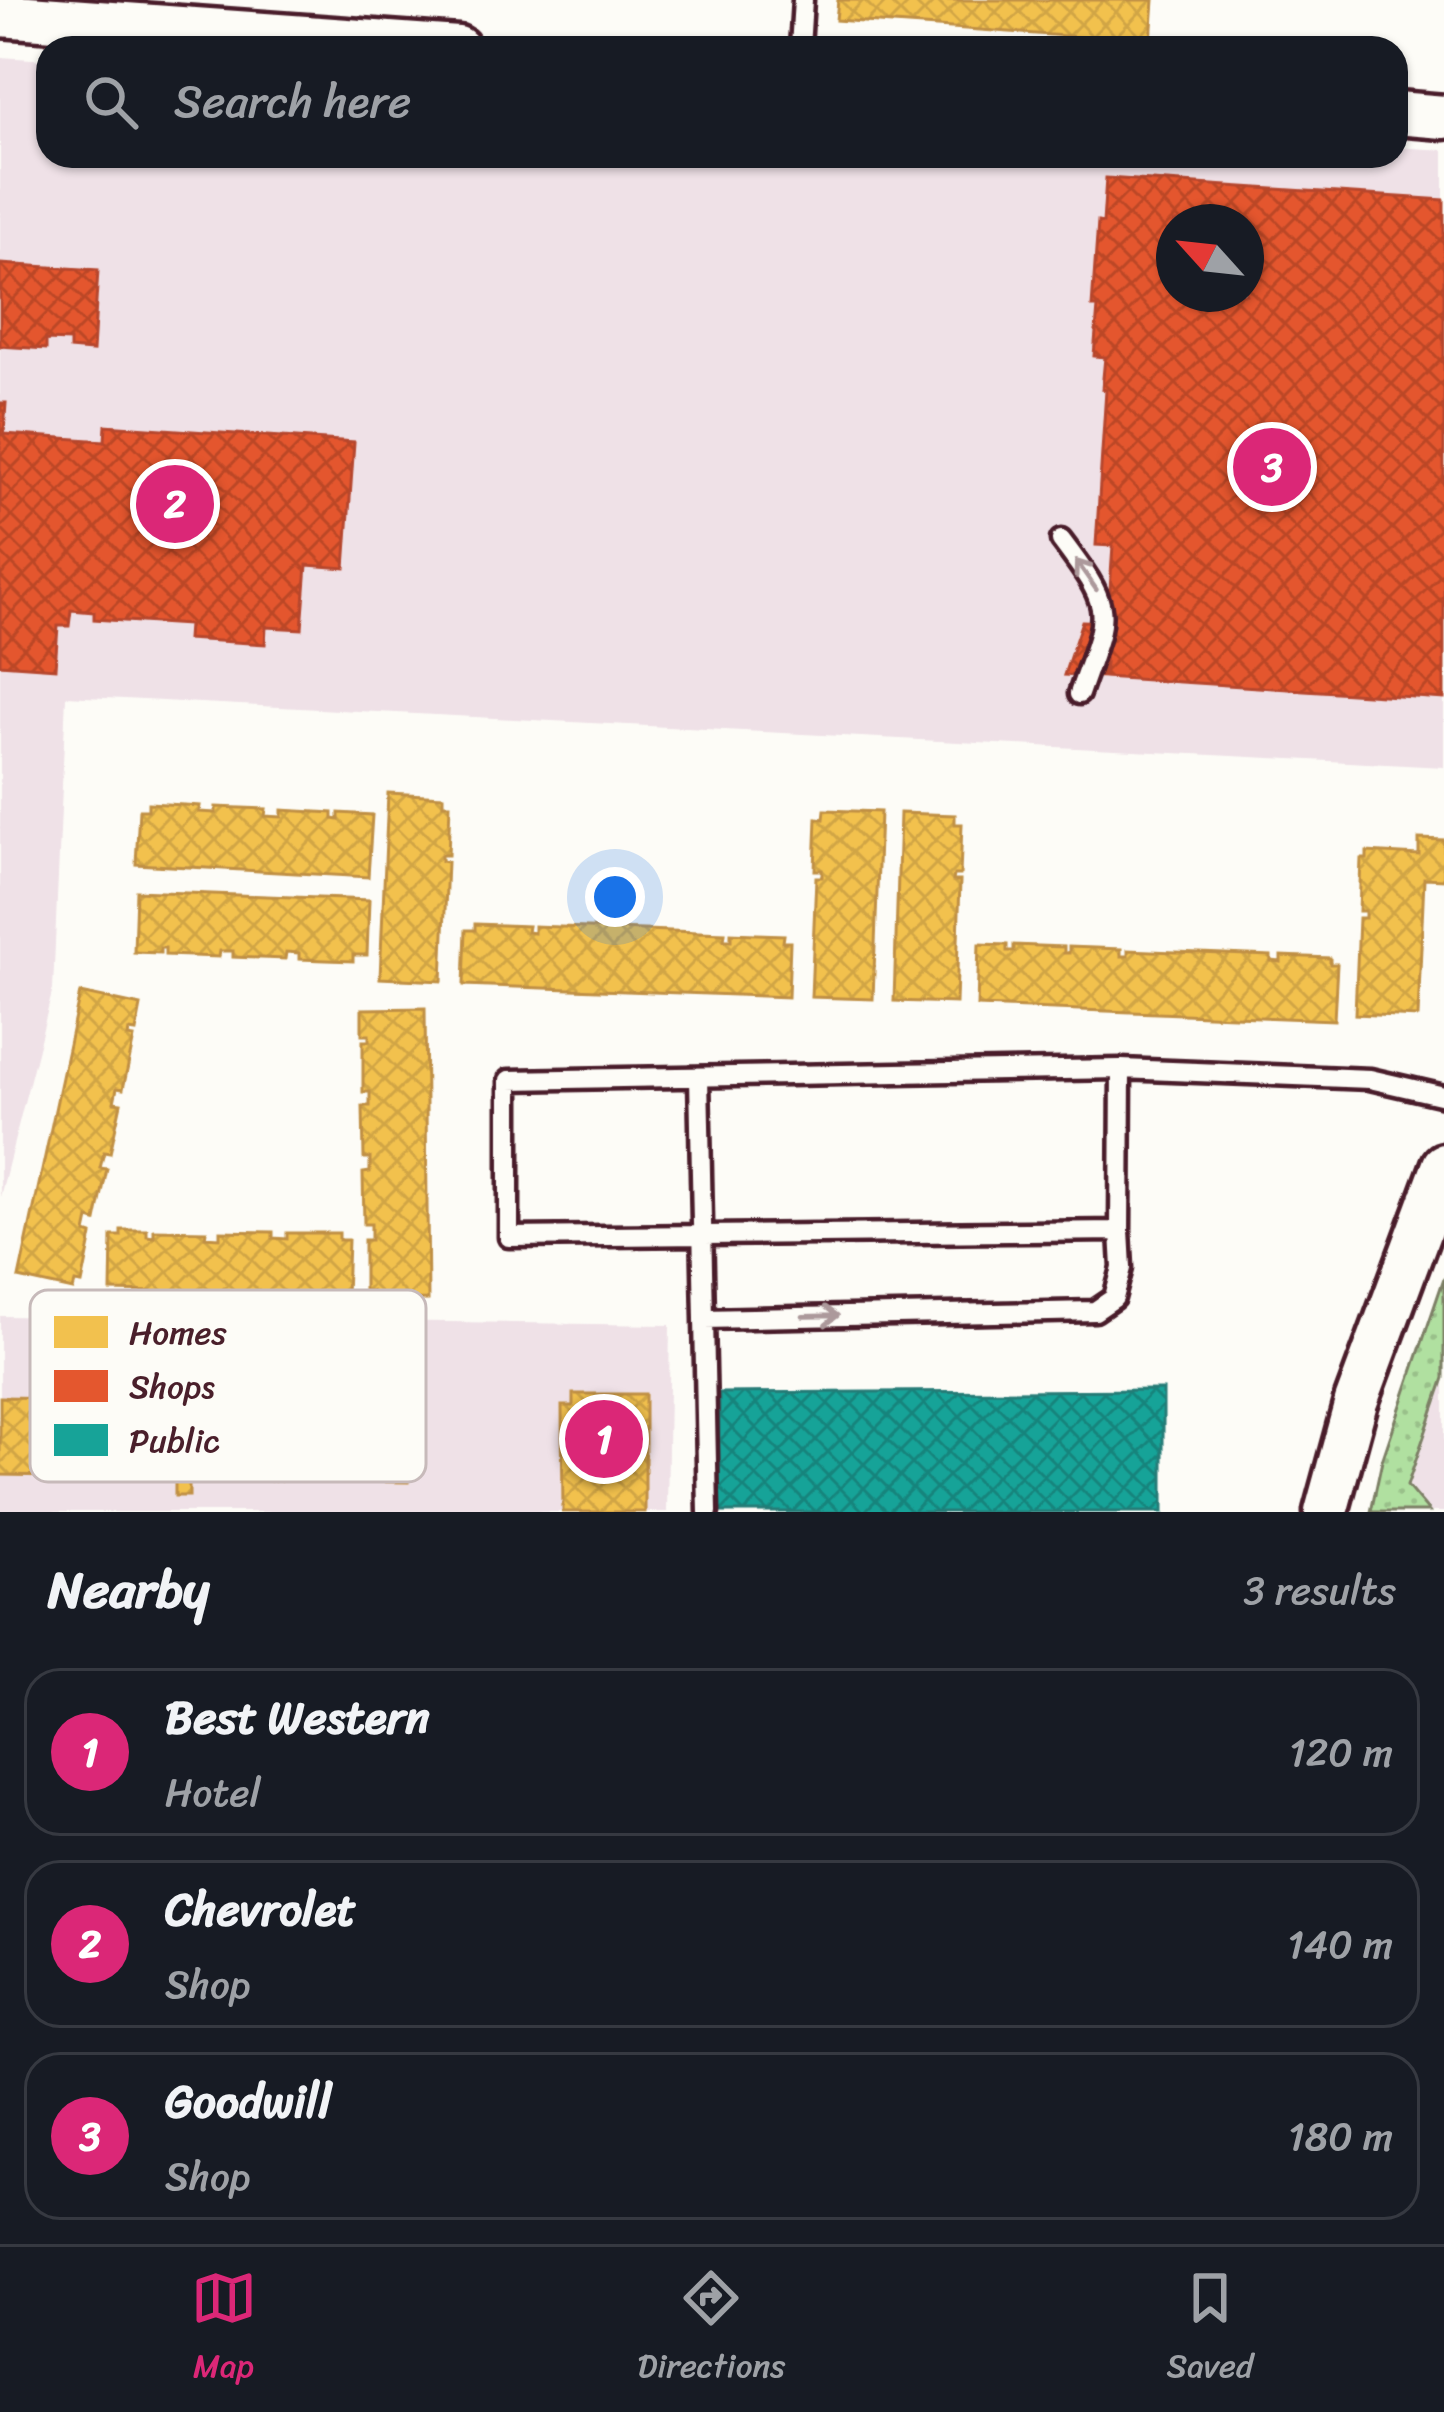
<!DOCTYPE html>
<style>
body{margin:0;font-family:Sriracha,sans-serif;background:#242831;color:#f1f3f6}
.compass{position:absolute;left:1156px;top:204px;width:108px;height:108px;border-radius:50%;background:#171b24;box-shadow:0 3px 9px #0004;rotate:297deg}
.you{position:absolute;left:615px;top:897px;width:42px;height:42px;margin:-30px;border:9px solid #fff;border-radius:50%;background:#1a73e8;box-shadow:0 0 0 18px #1a73e833}
.badge{display:grid;place-items:center;width:78px;height:78px;border-radius:50%;background:#db2777;color:#fff;font-size:39px;font-weight:700}
.pin{position:absolute;translate:-50% -50%;border:6px solid #fff;box-shadow:0 3px 12px #0006}
.list{margin:0;padding:0;list-style:none}
h2{display:flex;justify-content:space-between;align-items:center;height:156px;margin:0;padding:0 48px;font-size:51px}
h2 small{font-size:39px;font-weight:400;color:#9ea1a6}
.list li{display:grid;grid-template-columns:78px 1fr auto;gap:36px;align-items:center;box-sizing:border-box;height:168px;margin:0 24px 24px;padding:0 24px;border:3px solid #363941;border-radius:36px}
.list b{display:block;font-size:45px;white-space:nowrap}
.list p{margin:0;font-size:39px;white-space:nowrap;color:#9ea1a6}
.list em{font-size:39px;font-style:normal;color:#9ea1a6}
.icon{flex:none;width:66px;height:66px;fill:none;stroke:currentColor;stroke-width:2;stroke-linecap:round;stroke-linejoin:round}
.map{position:relative;flex:none;width:1444px;height:1512px;overflow:hidden}
.search{position:absolute;background:#171b24;box-shadow:0 3px 9px #0004;left:36px;right:36px;top:36px;height:132px;display:flex;align-items:center;gap:30px;box-sizing:border-box;padding:0 42px;border-radius:36px;color:#9ea1a6;font-size:45px}
.sheet{height:732px;background:#171b24}
nav{display:flex;justify-content:space-around;align-items:center;box-sizing:border-box;height:168px;border-top:3px solid #363941;background:#171b24;font-size:33px;color:#9ea1a6}
nav a{display:grid;justify-items:center;gap:6px}
nav .on{color:#db2777}
.map>svg:first-child{display:block}
</style>
<div class="map">
<svg width="1444" height="1512" viewBox="0 0 1444 1512">
<defs>
<pattern id="grass-dots" width="8" height="8" patternUnits="userSpaceOnUse" patternTransform="scale(3)"><rect width="8" height="8" fill="#b0e0a0"/><path d="M2 2h.1M6 6h.1" fill="none" stroke="#99c08a" stroke-width="1.8" stroke-linecap="round"/></pattern>
<pattern id="homes-cross-hatch" width="8" height="8" patternUnits="userSpaceOnUse" patternTransform="scale(3)"><rect width="8" height="8" fill="#f2c14e"/><path d="M0 0l8 8M0 8l8-8" fill="none" stroke="#d1a544"/></pattern>
<pattern id="shops-cross-hatch" width="8" height="8" patternUnits="userSpaceOnUse" patternTransform="scale(3)"><rect width="8" height="8" fill="#e4572e"/><path d="M0 0l8 8M0 8l8-8" fill="none" stroke="#bb4727"/></pattern>
<pattern id="public-cross-hatch" width="8" height="8" patternUnits="userSpaceOnUse" patternTransform="scale(3)"><rect width="8" height="8" fill="#17a398"/><path d="M0 0l8 8M0 8l8-8" fill="none" stroke="#17847c"/></pattern>
</defs>
<rect width="100%" height="100%" fill="#fdfcf7"/>
<filter id="ink" filterUnits="userSpaceOnUse"><feTurbulence type="fractalNoise" baseFrequency=".00833" numOctaves="2"/><feDisplacementMap in="SourceGraphic" scale="24" xChannelSelector="R" yChannelSelector="G"/><feConvolveMatrix kernelMatrix="1 2 1 2 8 2 1 2 1" color-interpolation-filters="sRGB"/></filter>
<g filter="url(#ink)">
<!-- built -->
<path fill="#efe1e7" fill-rule="evenodd" d="M0,57L48,60V156H1396V147L1444,150V767L66,696L53,989L0,1197ZM1174,222H1246V294H1174Z
M0,1316L670,1325L667,1512H0Z
M1444,1339V1512H1413L1390,1484Z"/>
<!-- grass -->
<path fill="url(#grass-dots)" stroke="#7d8066" stroke-width="3" d="M1444,1278V1378L1407,1486L1429,1512H1371L1382,1461Z"/>
<!-- homes -->
<path fill="url(#homes-cross-hatch)" stroke="#c09044" stroke-width="3" d="M838,0H1154L1151,42L836,20Z
M388,793L443,796V804H450L448,855H441V861L447,862L442,981L380,978Z
M148,803L200,806L199,812L216,813V807L266,809L265,816L282,817V810L333,813V819L339,820V813L372,815L368,877L136,864L139,810H148Z
M825,810L880,812L873,999L811,997L816,877H822V870H815L817,818L824,819Z
M900,813L955,815V824H962L960,875H954L953,881H960L956,1003L894,1001Z
M1419,839L1444,840V879L1424,878L1418,1017L1355,1014L1359,918H1365V911H1359L1361,859H1367V852L1419,855Z
M136,891L369,900L367,955H353V961L299,959V953L286,952L285,959L233,957V951H220L219,957L165,955V948H160V953L134,952Z
M475,924L528,926L527,932L534,933V926L725,933L724,940H731V933L784,935L783,942H790L788,997L464,985L466,930H475Z
M979,944L1007,945V951H1014V945L1064,947V953H1069V947L1121,949V956H1128V950L1271,956V961L1281,962V956L1330,958V964H1337L1334,1020L977,1006Z
M80,993L141,1006L136,1032L129,1031L128,1037L134,1038L123,1089L117,1088L114,1102L121,1103L110,1153L104,1152L100,1168L107,1169L96,1221L89,1219L86,1233L92,1235L82,1284L75,1283L73,1290L19,1278Z
M425,1008L428,1300L371,1301V1291H364V1240H371V1224H364L363,1173L370,1172V1158H364L363,1106H370V1092H363V1041H369V1035H362V1009Z
M121,1230H147V1236L154,1237V1230L206,1231L205,1237L220,1238V1231L273,1232V1238L287,1239V1233H339V1240H348L346,1296L111,1291L112,1236H121Z
M573,1394H645V1512H563L562,1406H573Z
M0,1397L409,1403L408,1482L189,1479V1496H175V1478L0,1475Z"/>
<!-- shops -->
<path fill="url(#shops-cross-hatch)" stroke="#b6462d" stroke-width="3" fill-rule="evenodd" d="M1106,178L1444,200V699L1104,677L1113,546L1096,545L1106,390L1102,389L1105,357L1094,356L1098,307H1092L1098,222L1103,223ZM1174,222H1246V294H1174Z
M0,264L98,270L93,351L70,349V341L46,340V349L0,346Z
M0,403H6L4,434L105,441L106,425L354,442L345,568L307,565L302,629L266,627L265,644L187,639L188,625L94,619V612L71,610L69,626H58L55,668L0,664Z
M1082,621L1108,622L1104,677L1064,675Z"/>
<!-- public -->
<path fill="url(#public-cross-hatch)" stroke="#267b77" stroke-width="3" d="M1163,1390V1512H719V1393Z"/>
<g fill="none" stroke-linecap="round" stroke-linejoin="round">
<!-- service casing -->
<g stroke="#4a1f2b" stroke-width="27">
<path id="service" d="M800,48L803,0
M1061,540C1116,613 1108,610 1079,694
M1121,1069L1120,1231L509,1237V1080L1121,1069L1370,1079L1444,1096
M699,1077L708,1512
M704,1319L1095,1311L1114,1298L1122,1268L1120,1231"/>
</g>
<!-- tertiary casing -->
<g stroke="#4a1f2b" stroke-width="51">
<path id="tertiary" d="M0,15L458,48
M1396,113L1444,117
M1326,1512L1356,1402L1444,1165"/>
</g>
<!-- service -->
<use href="#service" stroke="#fdfcf7" stroke-width="18"/>
<!-- tertiary -->
<use href="#tertiary" stroke="#fdfcf7" stroke-width="42"/>
</g>
<!-- one-way arrows -->
<defs><path id="oneway-shaft" d="M-6 0H5M1.5-3L5.5 0L1.5 3" fill="none" stroke-width="1.6" stroke-linecap="round" stroke-linejoin="round" transform="scale(3)"/></defs>
<g stroke="#ac999b">
<use href="#oneway-shaft" transform="translate(1086 575) rotate(-125)"/>
<use href="#oneway-shaft" transform="translate(821 1316) rotate(-1)"/>
</g>
</g>
<!-- legend -->
<rect x="30" y="1290" width="396" height="192" rx="18" fill="#fdfcf7" stroke="#c7baba" stroke-width="3"/>
<rect x="54" y="1316" width="54" height="32" fill="#f2c14e"/>
<rect x="54" y="1370" width="54" height="32" fill="#e4572e"/>
<rect x="54" y="1424" width="54" height="32" fill="#17a398"/>
<g font-size="33" fill="#4a1f2b">
<text x="129" y="1344">Homes</text>
<text x="129" y="1398">Shops</text>
<text x="129" y="1452">Public</text>
</g>
</svg>
<svg class="compass" viewBox="-18 -18 36 36"><path d="M0-13l5 13h-10z" fill="#e53935"/><path d="M0 13l5-13h-10z" fill="#9ea1a6"/></svg>
<div class="you"></div>
<div class="pin badge" style="left:604px;top:1439px">1</div>
<div class="pin badge" style="left:175px;top:504px">2</div>
<div class="pin badge" style="left:1272px;top:467px">3</div>
<div class="search"><svg class="icon" aria-label="search" viewBox="0 0 24 24"><circle cx="10" cy="10" r="6"/><path d="M15 15l6 6"/></svg>Search here</div>
</div>
<section class="sheet">
<h2>Nearby<small>3 results</small></h2>
<ul class="list">
<li><span class="badge">1</span><div><b>Best Western</b><p>Hotel</p></div><em>120 m</em></li>
<li><span class="badge">2</span><div><b>Chevrolet</b><p>Shop</p></div><em>140 m</em></li>
<li><span class="badge">3</span><div><b>Goodwill</b><p>Shop</p></div><em>180 m</em></li>
</ul>
</section>
<nav>
<a class="on"><svg class="icon" aria-label="map" viewBox="0 0 24 24"><path d="M3 6l6-2 6 2 6-2v14l-6 2-6-2-6 2zM9 4v14M15 6v14"/></svg>Map</a>
<a><svg class="icon" aria-label="directions" viewBox="0 0 24 24"><path d="M12 3l9 9-9 9-9-9zM9 14v-3h6M13 9l2 2-2 2"/></svg>Directions</a>
<a><svg class="icon" aria-label="saved" viewBox="0 0 24 24"><path d="M7 4h10v16l-5-4-5 4z"/></svg>Saved</a>
</nav>
